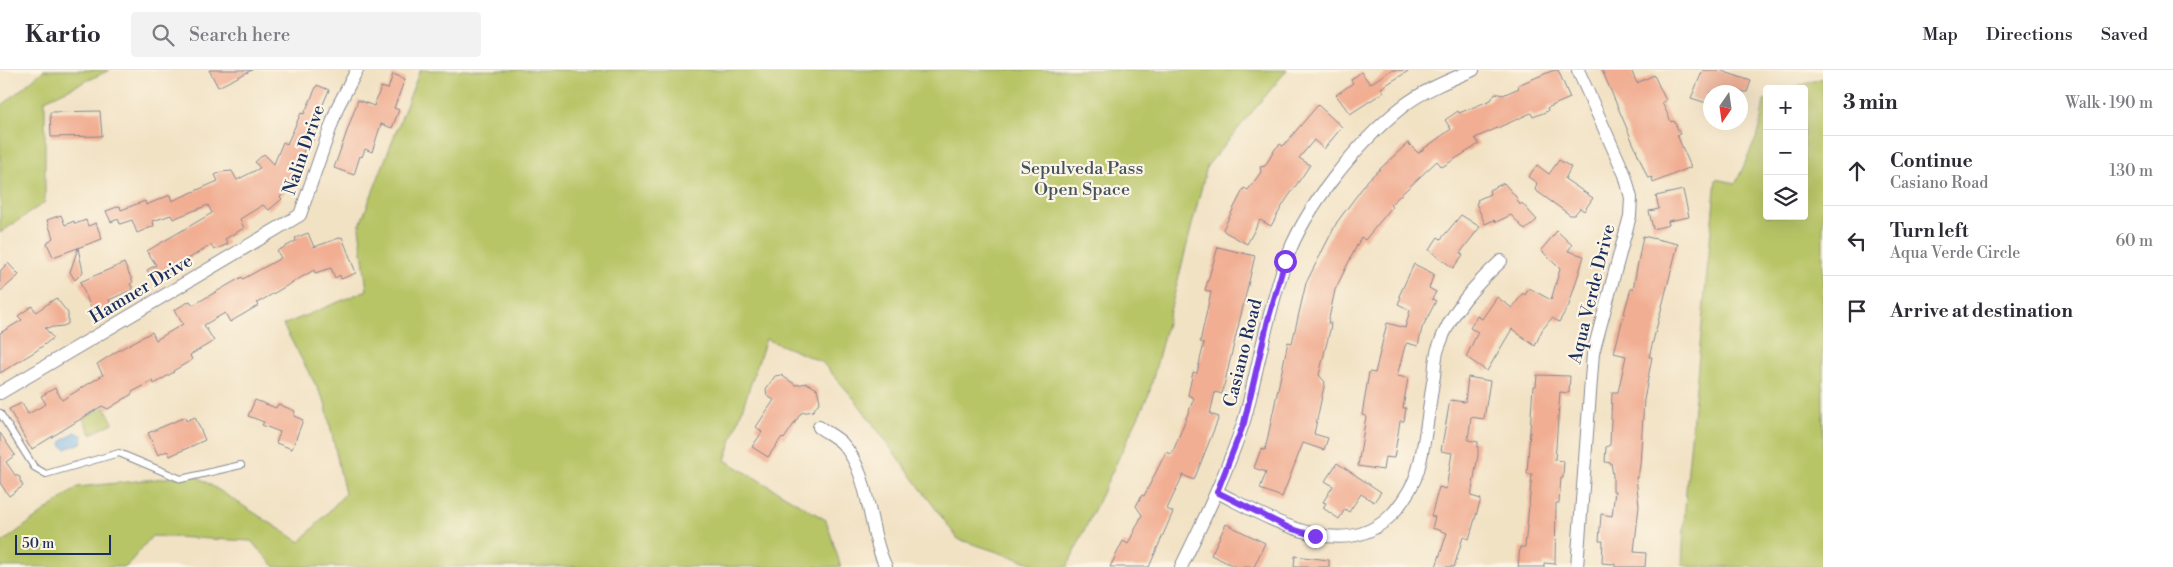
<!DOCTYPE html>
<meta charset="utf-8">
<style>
body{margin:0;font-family:"Libre Bodoni",serif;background:#f2f2f3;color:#2b2b33}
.controls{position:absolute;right:15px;top:15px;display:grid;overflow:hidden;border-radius:5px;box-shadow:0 5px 20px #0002}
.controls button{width:45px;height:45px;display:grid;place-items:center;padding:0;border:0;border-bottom:1px solid #e1e1e2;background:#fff;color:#2b2b33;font:25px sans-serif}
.compass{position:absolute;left:1703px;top:15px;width:45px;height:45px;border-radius:50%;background:#fff;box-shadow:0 5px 20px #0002;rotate:193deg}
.scale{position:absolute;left:15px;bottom:12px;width:96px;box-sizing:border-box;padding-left:5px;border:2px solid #1b2f5e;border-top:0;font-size:14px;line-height:18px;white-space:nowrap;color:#1b2f5e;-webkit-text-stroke:4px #fcf5e5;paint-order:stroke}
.stop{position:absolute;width:15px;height:15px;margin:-11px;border:4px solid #7c3aed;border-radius:50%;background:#fff}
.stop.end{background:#7c3aed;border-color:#fff;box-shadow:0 1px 5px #0008}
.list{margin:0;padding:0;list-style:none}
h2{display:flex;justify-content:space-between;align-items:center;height:65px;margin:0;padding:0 20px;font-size:21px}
h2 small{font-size:16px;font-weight:400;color:#7c7c81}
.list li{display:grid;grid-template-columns:32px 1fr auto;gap:15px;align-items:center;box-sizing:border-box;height:70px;padding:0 20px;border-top:1px solid #e1e1e2}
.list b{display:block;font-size:19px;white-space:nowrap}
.list p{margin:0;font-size:16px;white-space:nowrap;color:#7c7c81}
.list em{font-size:16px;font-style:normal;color:#7c7c81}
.icon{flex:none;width:28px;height:28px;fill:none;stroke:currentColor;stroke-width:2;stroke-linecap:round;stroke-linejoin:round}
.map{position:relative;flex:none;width:1823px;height:497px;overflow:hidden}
header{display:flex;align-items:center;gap:30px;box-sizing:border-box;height:70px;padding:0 25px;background:#fff;border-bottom:1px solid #e1e1e2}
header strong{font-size:24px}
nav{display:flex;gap:28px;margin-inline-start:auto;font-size:18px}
.search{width:350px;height:45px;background:#f2f2f3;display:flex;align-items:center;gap:12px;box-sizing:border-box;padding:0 18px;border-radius:5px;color:#7c7c81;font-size:19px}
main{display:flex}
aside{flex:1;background:#fff}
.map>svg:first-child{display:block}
</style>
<header>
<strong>Kartio</strong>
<div class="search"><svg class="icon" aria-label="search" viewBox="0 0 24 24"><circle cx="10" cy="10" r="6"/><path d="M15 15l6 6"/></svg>Search here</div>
<nav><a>Map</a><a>Directions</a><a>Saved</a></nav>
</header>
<main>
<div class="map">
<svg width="1823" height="497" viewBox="0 0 1823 497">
<rect width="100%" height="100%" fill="#fcf5e5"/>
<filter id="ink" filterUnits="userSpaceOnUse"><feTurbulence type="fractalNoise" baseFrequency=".02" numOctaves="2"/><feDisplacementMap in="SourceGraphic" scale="10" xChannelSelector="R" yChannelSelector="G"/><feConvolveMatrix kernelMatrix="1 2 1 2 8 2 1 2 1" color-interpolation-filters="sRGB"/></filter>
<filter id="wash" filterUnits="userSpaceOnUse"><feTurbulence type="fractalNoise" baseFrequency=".0096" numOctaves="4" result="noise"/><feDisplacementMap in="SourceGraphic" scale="20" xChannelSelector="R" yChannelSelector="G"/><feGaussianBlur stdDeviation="1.12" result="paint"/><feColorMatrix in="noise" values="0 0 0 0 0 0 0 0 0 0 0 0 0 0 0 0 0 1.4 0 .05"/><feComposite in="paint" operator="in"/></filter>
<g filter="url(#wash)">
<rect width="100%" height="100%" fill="#f2e2c4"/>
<!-- green -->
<path fill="#b8c566" stroke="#6a7a62" d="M44,0H110L45,30V132L0,163V37Z
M420,0H1287L1207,96L1149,324L1067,497H1043L958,469L856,331L822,292L766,269L725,390L826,450L841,497H275L251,471L152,466L126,497H0V474L78,417L195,405L300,472L345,424L325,332L283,255L367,220L359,157Z
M1823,8V497H1692L1682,495L1686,420L1716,109L1736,113L1759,62L1764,30L1767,29V146H1804V19H1790Z
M105,337L113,353L91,364L83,348Z"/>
<!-- water -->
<path fill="#75b4e8" stroke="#4872a3" d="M75,362L83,366L81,373L66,379L61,375L62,371Z"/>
<g id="blocks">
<!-- building -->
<path fill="#f1ae93" d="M209,0H252L218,17Z
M1391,0H1410L1381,18L1384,22L1350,44L1336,25L1353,13L1351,10L1361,2L1370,14Z
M1554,0H1558L1570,28L1547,38L1548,41L1533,47L1531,43L1475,68L1479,74L1442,97L1437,91L1390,135L1392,137L1365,170L1361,167L1335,220L1328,253H1331L1330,260L1319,305L1325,312L1314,364L1328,368L1324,380L1303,373L1282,427L1260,419L1266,402L1254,398L1261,379L1265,380L1288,272L1292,273L1306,213L1337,152L1369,109L1408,73L1418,83L1451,59L1445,50L1458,41L1459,43L1491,30L1495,23L1503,25L1519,18L1518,15Z
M1602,0H1631L1637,13L1654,5L1666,31L1662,32L1671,52L1674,51L1680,64L1677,65L1691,97L1653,113L1652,107L1648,108Z
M1703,0H1719L1751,11L1747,22H1710V34L1691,28Z
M393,4L405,9L394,38L399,40L392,58L381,54L372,82L365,79L362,87L360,86L354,105L334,98L358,30L374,36L381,17L388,19Z
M317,15L329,20L316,51L319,53L310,77L306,75L292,110L294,113L280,127L282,129L269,140L263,135L240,149L244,158L225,169L228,174L214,180L211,175L167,202L170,205L155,214L147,200L156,195L147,181L212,143L208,135L173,149L171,145L153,151L154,156L137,163L132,150L120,154L118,149L111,152L106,141L120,136L121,140L145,131L146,135L170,125L172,131L218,111L215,105L221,102L232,101L237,110L260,98L255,92L264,84L274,94L283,72L287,74L301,43L304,44Z
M1318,35L1342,57L1324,79L1314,70L1299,88L1310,95L1284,133L1271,156L1260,150L1247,174L1225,162L1223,159L1244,118L1248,120L1261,102L1260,97L1265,96L1275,79L1280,74L1283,76Z
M100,41L102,66L51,67L50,42Z
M1559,90L1571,97L1565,109L1593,128L1584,141L1580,138L1574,145H1570L1535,120L1537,113L1528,107L1537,95L1549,104Z
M1504,113L1516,127L1520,135L1522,133L1537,150L1525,160L1511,145L1496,152L1494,150L1485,154L1476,133L1478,132L1477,130L1490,124L1489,120Z
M1683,120L1689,147L1668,151L1669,155L1653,159L1649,141L1659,139L1656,126Z
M61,145L65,155L74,151L75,154L86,150L88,156L96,153L102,169L53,187L47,173L53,168L47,150Z
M1461,145L1480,157L1460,183L1463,185L1453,198L1429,180L1438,167L1441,169Z
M1557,161L1572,175L1568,181L1584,186L1569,235L1559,252L1552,248L1542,260L1535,276L1512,259L1487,301L1466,287L1478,262L1470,258L1477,246L1482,249L1497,227L1512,238L1523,223L1525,225L1529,218L1551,230L1560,199L1541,180Z
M308,163L314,177L342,167L356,203L341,209L340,205L335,208L331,198L315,203L314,200L257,233L259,235L230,252L225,243L204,255L214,271L190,285L192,290L173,301L174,302L154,314L153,311L132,322V324L108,339L102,336L32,379L29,376L9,339L22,333L28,344L46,334L41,326L55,318L62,330L103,305L97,294L119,280L152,262L156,270L183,254L174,240L190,231L193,235L242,207L243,209L281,188L277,181L296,171L295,168Z
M1643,166L1678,174L1649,287H1652L1644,330L1640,395L1638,407H1636L1639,436L1634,482L1646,483L1645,497H1615V494L1602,493L1603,471H1599L1601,444L1612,446L1615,421H1613V405L1611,393L1605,392L1606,377L1610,375L1612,322H1618L1626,286L1614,283L1625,240L1631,218L1633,219Z
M1218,177L1255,186L1222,324L1215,322L1210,344L1219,347L1194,410L1183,405L1167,439L1173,442L1149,497H1110L1123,471L1128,474L1142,445L1136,436L1142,425L1144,426L1166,382L1172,384L1194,328L1188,325L1193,302L1197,303L1204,273L1200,272L1211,222L1205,220Z
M78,178L83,202L75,210L70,202Z
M8,193L19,205L0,222V201Z
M124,193L133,212L130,214L133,219L109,230L112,236L94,245L80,212Z
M1414,194L1434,204L1429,218L1436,222L1432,229L1436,231L1422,258L1418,276L1407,273L1405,276L1397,306L1408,308L1403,338H1406L1404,351H1400L1394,388L1385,387L1383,400L1358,396L1366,346L1362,345L1369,302L1375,303L1387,253L1405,258L1410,240L1398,234L1401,227L1399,226Z
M56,228L68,243V254L63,256L45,258L53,268L36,281L0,303V263L22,250L18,246L32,236L36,242Z
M781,305L796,315L807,313L817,319L820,331L813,341L801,343L784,369L782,367L768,387L752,377L762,362L756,357L774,330L767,326L766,319L775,306Z
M1537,305L1570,306L1569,323L1560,322L1555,390L1564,391L1563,408H1561L1559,433H1556L1555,494L1544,493V497H1518L1520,477H1525L1532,404H1527L1533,316H1536Z
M1468,307L1490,311L1484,349L1471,347L1468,370L1478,372V385L1471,426L1481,429L1469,469L1463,467L1454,497H1436L1447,463L1432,458L1435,447L1431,446L1439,417L1446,419L1452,383L1441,381L1450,330L1465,332Z
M255,330L276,338L278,334L295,341L294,346L303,350L292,379L276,373L280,362L262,355L264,352L248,346Z
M185,347L186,351L195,347L205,370L170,386L167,381L158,385L148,363Z
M0,363L15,385L6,392L15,405L20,407V411L23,416L9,426L0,413Z
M1337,393L1381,422L1374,432L1361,424L1349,442L1345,439L1339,449L1323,438L1326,433L1323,432L1333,416L1325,411Z
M1226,454L1265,473L1254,497H1236L1211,485Z
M1295,486L1329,490V497H1294Z"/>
</g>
</g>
<g filter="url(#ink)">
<use href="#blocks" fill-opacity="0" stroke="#868891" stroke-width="1"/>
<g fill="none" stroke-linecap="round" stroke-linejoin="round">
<!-- service casing -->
<g stroke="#868891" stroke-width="8">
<path id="service" d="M0,343L34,397L46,404L119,383L181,409L241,395"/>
</g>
<!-- minor casing -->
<g stroke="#868891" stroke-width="14">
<path id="minor" d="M0,323L300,145L338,36L357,0
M819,357C826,362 836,367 842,373C871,404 867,458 886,497
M1217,422C1267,447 1346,497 1394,442C1404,430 1414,415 1418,400C1426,371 1429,335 1434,306C1435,296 1435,285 1439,276C1451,241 1475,215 1501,191
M1181,497C1204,450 1226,404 1243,354C1248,339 1251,322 1255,306C1264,268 1272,230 1285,193C1303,139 1358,72 1402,37C1422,21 1449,10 1473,0
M1577,497L1593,283L1630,146L1631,128L1625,105L1578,0"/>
</g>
<!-- service -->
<use href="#service" stroke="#fff" stroke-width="6"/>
<!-- minor -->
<use href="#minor" stroke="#fff" stroke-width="12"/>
</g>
</g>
<g fill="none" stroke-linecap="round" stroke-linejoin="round" filter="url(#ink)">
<!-- route -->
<path stroke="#7c3aed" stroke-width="6" d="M1285,191L1268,250L1244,353L1217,422L1289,458L1315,466"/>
</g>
<g text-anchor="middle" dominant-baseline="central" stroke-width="4.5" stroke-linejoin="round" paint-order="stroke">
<!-- street labels -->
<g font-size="18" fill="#1b2f5e" stroke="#fcf5e5">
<text transform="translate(304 80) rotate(-71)">Nalin Drive</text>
<text transform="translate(141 219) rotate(-31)">Hamner Drive</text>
<text transform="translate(1592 224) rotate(-76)">Aqua Verde Drive</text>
<text transform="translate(1243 283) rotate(-76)">Casiano Road</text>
</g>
<!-- park labels -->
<g font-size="18" fill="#425460" stroke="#fcf5e5">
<text x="1082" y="98">Sepulveda Pass<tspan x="1082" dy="21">Open Space</tspan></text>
</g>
</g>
</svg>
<div class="controls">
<button>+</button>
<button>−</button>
<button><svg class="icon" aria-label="layers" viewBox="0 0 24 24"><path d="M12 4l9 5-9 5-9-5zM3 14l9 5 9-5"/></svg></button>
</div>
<svg class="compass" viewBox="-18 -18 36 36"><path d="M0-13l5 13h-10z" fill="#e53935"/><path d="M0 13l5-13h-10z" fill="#7c7c81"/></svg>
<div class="scale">50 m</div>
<div class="stop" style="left:1285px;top:191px"></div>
<div class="stop end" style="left:1315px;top:466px"></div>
</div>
<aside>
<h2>3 min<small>Walk · 190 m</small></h2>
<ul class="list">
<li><svg class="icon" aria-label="ahead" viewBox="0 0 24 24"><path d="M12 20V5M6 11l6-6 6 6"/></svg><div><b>Continue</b><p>Casiano Road</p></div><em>130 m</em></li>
<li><svg class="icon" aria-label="left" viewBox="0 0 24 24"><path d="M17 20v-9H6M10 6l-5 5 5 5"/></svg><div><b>Turn left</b><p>Aqua Verde Circle</p></div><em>60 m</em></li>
<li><svg class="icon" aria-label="arrive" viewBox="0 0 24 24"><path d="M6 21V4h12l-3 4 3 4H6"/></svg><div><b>Arrive at destination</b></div></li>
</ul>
</aside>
</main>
